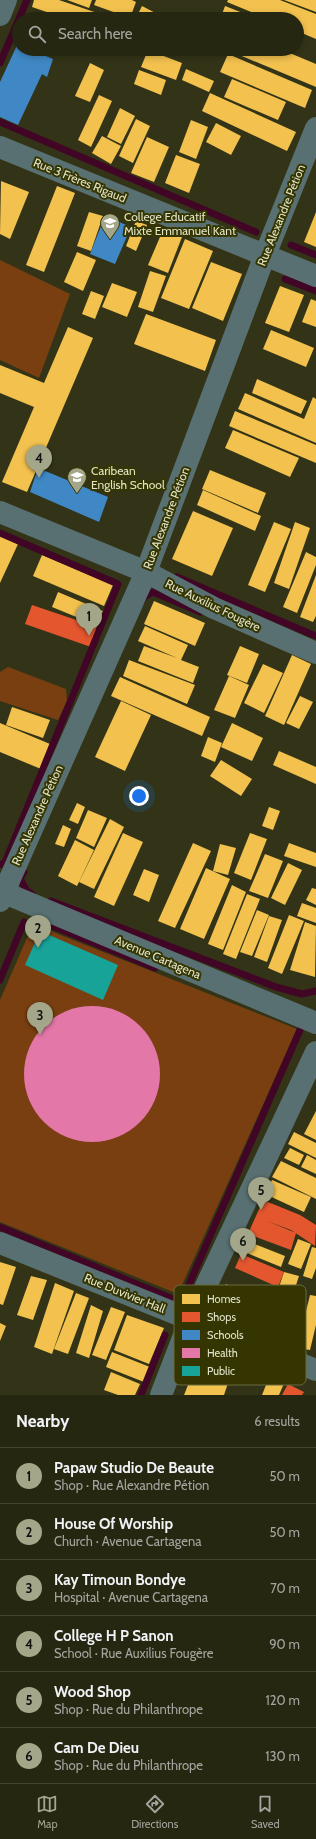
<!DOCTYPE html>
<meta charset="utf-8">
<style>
body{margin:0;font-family:Cabin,sans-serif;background:#2e2f1a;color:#f1f3f6}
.you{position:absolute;left:139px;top:796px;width:14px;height:14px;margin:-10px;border:3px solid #fff;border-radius:50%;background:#1a73e8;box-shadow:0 0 0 6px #1a73e833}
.badge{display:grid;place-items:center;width:26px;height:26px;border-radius:50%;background:#a4a68a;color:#111;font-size:13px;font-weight:700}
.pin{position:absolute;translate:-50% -33px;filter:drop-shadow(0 1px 2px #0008)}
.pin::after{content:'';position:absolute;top:21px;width:14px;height:12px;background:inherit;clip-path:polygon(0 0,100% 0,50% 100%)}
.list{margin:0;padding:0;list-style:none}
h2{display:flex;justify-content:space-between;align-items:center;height:52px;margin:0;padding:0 16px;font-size:17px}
h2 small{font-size:13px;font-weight:400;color:#a4a59f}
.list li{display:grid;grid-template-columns:26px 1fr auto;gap:12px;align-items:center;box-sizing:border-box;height:56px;padding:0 16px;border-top:1px solid #424431}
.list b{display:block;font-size:15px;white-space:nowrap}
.list p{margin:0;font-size:13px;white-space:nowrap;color:#a4a59f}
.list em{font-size:13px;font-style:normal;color:#a4a59f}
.icon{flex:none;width:22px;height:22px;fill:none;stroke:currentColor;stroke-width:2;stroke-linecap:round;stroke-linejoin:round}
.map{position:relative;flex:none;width:316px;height:1395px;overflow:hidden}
.search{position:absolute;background:#262711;box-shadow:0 2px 6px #0003;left:12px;right:12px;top:12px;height:44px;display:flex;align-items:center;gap:10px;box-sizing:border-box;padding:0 14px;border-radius:22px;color:#a4a59f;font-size:15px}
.sheet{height:388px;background:#262711}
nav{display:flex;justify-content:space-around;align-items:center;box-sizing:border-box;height:56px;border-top:1px solid #424431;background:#262711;font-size:11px;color:#a4a59f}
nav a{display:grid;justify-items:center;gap:2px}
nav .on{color:#a4a68a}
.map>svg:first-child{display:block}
</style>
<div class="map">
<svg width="316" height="1395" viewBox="0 0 316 1395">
<rect width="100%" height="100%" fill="#333417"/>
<!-- green -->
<path fill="#7a3f10" d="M0,260L70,294L39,378L0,360Z
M8,667L66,689L67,701L58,720L0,701V672Z
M33,924L297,1029L178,1294L0,1222V1000Z"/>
<!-- homes -->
<path fill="#f2c14e" d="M34,0H59L115,19H67L32,7Z
M67,0H92L89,8Z
M96,0H132L136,2L130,18L94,5Z
M228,0H280L316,14V39L297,31V19H268L227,2Z
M284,0H316V12Z
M142,6L167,19L136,18Z
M225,6L248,15L246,19H226L221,17Z
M225,49H280L316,64V87Z
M148,50L182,63L176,80L141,67Z
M228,54L312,90L305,108L220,72Z
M90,63L104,70L90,102L75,96Z
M186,69L214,81L209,92L182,80Z
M139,70L166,80L161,95L134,84Z
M232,79L286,102L278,120L224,97Z
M210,93L296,132L287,151L202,111Z
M99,95L112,101L91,147L78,140Z
M120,108L135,116L121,144L107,137Z
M136,119L150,126L133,163L119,156Z
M191,120L208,127L196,159L179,152Z
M216,123L241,136L231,155L206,142Z
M102,136L121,146L111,164L92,153Z
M147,137L169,147L154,182L131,173Z
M176,155L200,164L189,193L165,183Z
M1,181L29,192L10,239L0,234Z
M57,186L75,193L44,272L26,265Z
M89,212L103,216L91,251L77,246Z
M316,212V247L304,242Z
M136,221L147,225L136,251L126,246Z
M163,230L182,237L168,273L148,265Z
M185,239L213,251L189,309L161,298Z
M77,252L96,260L83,291L64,282Z
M211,262L242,274L223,321L192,308Z
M150,271L166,276L153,312L138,307Z
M112,283L137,292L127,317L102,307Z
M280,286L304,295L289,332L265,323Z
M91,291L104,296L95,319L82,314Z
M311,299L316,301V327L302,322Z
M146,314L216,340L205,371L134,344Z
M68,327L93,338L27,492L2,482L34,407L0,393V365L44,383Z
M271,330L314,348L306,367L263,349Z
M257,379L307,401L301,414L252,393Z
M245,393L304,419L313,397L316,399V443L238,409Z
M235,411L316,445V463L229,426Z
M233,430L299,458L290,477L225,448Z
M210,470L266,493L258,513L202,489Z
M203,490L261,516L255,531L197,505Z
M193,511L233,528L212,576L172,559Z
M274,522L291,529L265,592L248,585Z
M295,522L310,528L289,589L274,583Z
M0,536L18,544L0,583Z
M306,552L316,557V565L297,613L283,607Z
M42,555L113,585L104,606L33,576Z
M316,575V616L313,622L300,617Z
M58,592L103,611L96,625L52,607Z
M154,601L205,623L195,646L144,624Z
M145,626L188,645L181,660L199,667L193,683L138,661L144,646L177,658L138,641Z
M240,646L259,654L247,683L227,675Z
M292,655L311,664L284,725L265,716Z
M129,660L195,685L187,704L123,676Z
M263,664L283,673L264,713L244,703Z
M229,676L249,685L235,718L214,710Z
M120,677L210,717L202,736L111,696Z
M300,696L313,702L299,729L286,723Z
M121,701L151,715L125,771L95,757Z
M12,707L50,720L43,738L6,725Z
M0,723L50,744L41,769L0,752Z
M232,723L263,738L252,761L221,747Z
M208,737L222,743L215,762L201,756Z
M279,751L316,767V784L273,765Z
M221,760L252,779L241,796L210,776Z
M77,803L85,807L78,824L69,820Z
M269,807L280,811L273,830L262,826Z
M88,810L107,818L94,847L76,838Z
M110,819L124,827L94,889L79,882Z
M63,825L71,829L64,847L55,844Z
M123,833L143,842L114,906L94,897Z
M250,833L267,839L251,880L234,873Z
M75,840L94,850L77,886L58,876Z
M193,843L211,851L175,928L158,921Z
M289,843L316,853V867L284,856Z
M220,844L236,848L228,875L213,871Z
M265,854L283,861L268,898L249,891Z
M288,863L302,870L285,905L271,898Z
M206,868L230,879L204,939L180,929Z
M144,869L159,875L149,902L133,895Z
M232,885L246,892L223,950L208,944Z
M312,888L316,889V905L306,900Z
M247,894L260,899L236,959L223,954Z
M302,903L316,908V923L297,916Z
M257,910L269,915L252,956L240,952Z
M289,915L304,921L282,974L268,968Z
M269,916L282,920L267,962L254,957Z
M305,922L316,926L315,977L290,970Z
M316,1111V1140L304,1134Z
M294,1132L316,1143V1158L288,1144Z
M290,1148L304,1155L299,1165L284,1158Z
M307,1155L316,1160V1174L301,1167Z
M281,1161L316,1178V1199L272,1177Z
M272,1180L311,1197L304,1212L265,1194Z
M298,1239L311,1244L301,1269L288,1264Z
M247,1241L285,1256L281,1267L242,1251Z
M312,1247L316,1248V1268L312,1279L303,1276Z
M0,1262L16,1267L3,1305L0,1304Z
M284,1272L299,1276L280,1334L265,1329Z
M31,1276L47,1280L33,1320L17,1315Z
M55,1283L74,1291L52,1354L34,1347Z
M226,1284L253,1296L240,1325L213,1313Z
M76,1293L89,1298L68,1354L54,1349Z
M310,1295L316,1296V1325L310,1350L297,1348Z
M91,1305L103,1311L89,1358L76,1353Z
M111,1307L125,1312L106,1360L92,1355Z
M127,1315L164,1328L149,1364L114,1350Z
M0,1323L6,1326L0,1341Z
M112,1352L150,1367L144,1382L106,1367Z
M194,1370L228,1383L224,1395H184Z
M111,1372L140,1384L135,1395H118L104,1390Z
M270,1375L285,1381L279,1395H262Z"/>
<!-- shops -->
<path fill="#e4572e" d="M32,605L97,627L91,647L25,624Z
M263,1200L300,1215L316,1225L315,1246L291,1230L267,1221L296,1233L291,1250L248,1234Z
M241,1254L284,1272L278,1287L235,1268Z
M288,1384L304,1392L302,1395H282Z"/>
<!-- schools -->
<path fill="#3f88c5" d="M19,41V49H38L36,52L53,59L47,77L42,74L18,125L0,117V82Z
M105,216L131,227L115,264L90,254Z
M38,468L108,497L99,522L30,492Z"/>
<!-- health -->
<path fill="#e377a8" d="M24 1074a68 68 0 1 1 136 0a68 68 0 1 1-136 0Z"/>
<!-- public -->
<path fill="#17a398" d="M40,931L118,965L103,1000L25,965Z"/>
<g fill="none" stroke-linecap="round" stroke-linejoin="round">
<!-- stream -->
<path stroke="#410626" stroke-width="7" d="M0,63L27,0
M0,122L256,232
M291,245L316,255
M285,279L316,291
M0,533L118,584L4,865L0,864
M177,577L316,636
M142,601L144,597L153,592L200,612
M24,872L20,879L27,891L32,894
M51,901L276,987L302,994L316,991
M35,919L155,968
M0,980L24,922
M0,1227L180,1302
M183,1298L300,1030
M141,1395L165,1335"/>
<!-- minor -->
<path stroke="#587071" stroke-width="22" d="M0,15L6,0
M0,147L316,276
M0,512L146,572L214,608L316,653
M0,891L316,1023
M0,901L146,572L265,255L316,128
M0,1243L316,1370
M161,1395L190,1320L316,1052"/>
</g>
<!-- icons -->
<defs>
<g id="school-pin" transform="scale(1)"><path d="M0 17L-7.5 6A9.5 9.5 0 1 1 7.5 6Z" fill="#a4a68a" stroke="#343500"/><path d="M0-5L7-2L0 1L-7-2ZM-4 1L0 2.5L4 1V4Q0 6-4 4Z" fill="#fff"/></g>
</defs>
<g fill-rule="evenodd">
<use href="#school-pin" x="110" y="223"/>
<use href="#school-pin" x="77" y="477"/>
</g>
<g text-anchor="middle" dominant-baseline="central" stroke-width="4" stroke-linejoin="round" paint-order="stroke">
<!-- street labels -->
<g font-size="12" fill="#e1e3c8" stroke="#343500">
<text transform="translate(80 180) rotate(22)">Rue 3 Frères Rigaud</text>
<text transform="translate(281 215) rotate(-68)">Rue Alexandre Pétion</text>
<text transform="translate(166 518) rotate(-69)">Rue Alexandre Pétion</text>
<text transform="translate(213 605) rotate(26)">Rue Auxilius Fougère</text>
<text transform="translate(37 815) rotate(-66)">Rue Alexandre Pétion</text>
<text transform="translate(158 957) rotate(23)">Avenue Cartagena</text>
<text transform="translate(125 1293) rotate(22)">Rue Duvivier Hall</text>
</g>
<!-- poi labels -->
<g font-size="12" fill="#e1e3c8" stroke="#343500" text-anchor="start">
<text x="124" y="216">College Educatif<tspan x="124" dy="14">Mixte Emmanuel Kant</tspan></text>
<text x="91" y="470">Caribean<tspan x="91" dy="14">English School</tspan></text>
</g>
</g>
<!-- legend -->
<rect x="174" y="1285" width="132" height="100" rx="6" fill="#343500" stroke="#68693c" stroke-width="1"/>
<rect x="182" y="1294" width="18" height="10" fill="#f2c14e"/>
<rect x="182" y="1312" width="18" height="10" fill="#e4572e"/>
<rect x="182" y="1330" width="18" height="10" fill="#3f88c5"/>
<rect x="182" y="1348" width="18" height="10" fill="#e377a8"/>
<rect x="182" y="1366" width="18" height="10" fill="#17a398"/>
<g font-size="11" fill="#e1e3c8">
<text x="207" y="1303">Homes</text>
<text x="207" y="1321">Shops</text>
<text x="207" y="1339">Schools</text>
<text x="207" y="1357">Health</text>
<text x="207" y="1375">Public</text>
</g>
</svg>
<div class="you"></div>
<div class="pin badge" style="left:89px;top:636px">1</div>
<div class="pin badge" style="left:38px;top:948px">2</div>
<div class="pin badge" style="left:40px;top:1035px">3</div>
<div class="pin badge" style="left:39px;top:478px">4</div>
<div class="pin badge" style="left:261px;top:1210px">5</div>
<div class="pin badge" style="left:243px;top:1261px">6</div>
<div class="search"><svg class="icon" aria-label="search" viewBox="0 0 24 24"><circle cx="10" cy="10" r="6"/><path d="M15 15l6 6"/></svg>Search here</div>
</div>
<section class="sheet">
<h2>Nearby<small>6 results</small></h2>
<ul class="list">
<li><span class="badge">1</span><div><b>Papaw Studio De Beaute</b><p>Shop · Rue Alexandre Pétion</p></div><em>50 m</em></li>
<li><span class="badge">2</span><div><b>House Of Worship</b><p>Church · Avenue Cartagena</p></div><em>50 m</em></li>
<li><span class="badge">3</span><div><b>Kay Timoun Bondye</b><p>Hospital · Avenue Cartagena</p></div><em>70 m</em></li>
<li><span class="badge">4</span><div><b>College H P Sanon</b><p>School · Rue Auxilius Fougère</p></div><em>90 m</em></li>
<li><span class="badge">5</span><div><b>Wood Shop</b><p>Shop · Rue du Philanthrope</p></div><em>120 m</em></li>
<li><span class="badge">6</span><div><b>Cam De Dieu</b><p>Shop · Rue du Philanthrope</p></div><em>130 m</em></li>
</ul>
</section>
<nav>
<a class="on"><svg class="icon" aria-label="map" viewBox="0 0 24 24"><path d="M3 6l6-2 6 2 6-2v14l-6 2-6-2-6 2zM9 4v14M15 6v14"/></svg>Map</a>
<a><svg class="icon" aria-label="directions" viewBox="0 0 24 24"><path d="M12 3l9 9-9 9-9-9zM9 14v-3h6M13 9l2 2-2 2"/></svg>Directions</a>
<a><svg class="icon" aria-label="saved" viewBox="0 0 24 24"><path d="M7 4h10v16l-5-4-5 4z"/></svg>Saved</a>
</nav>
